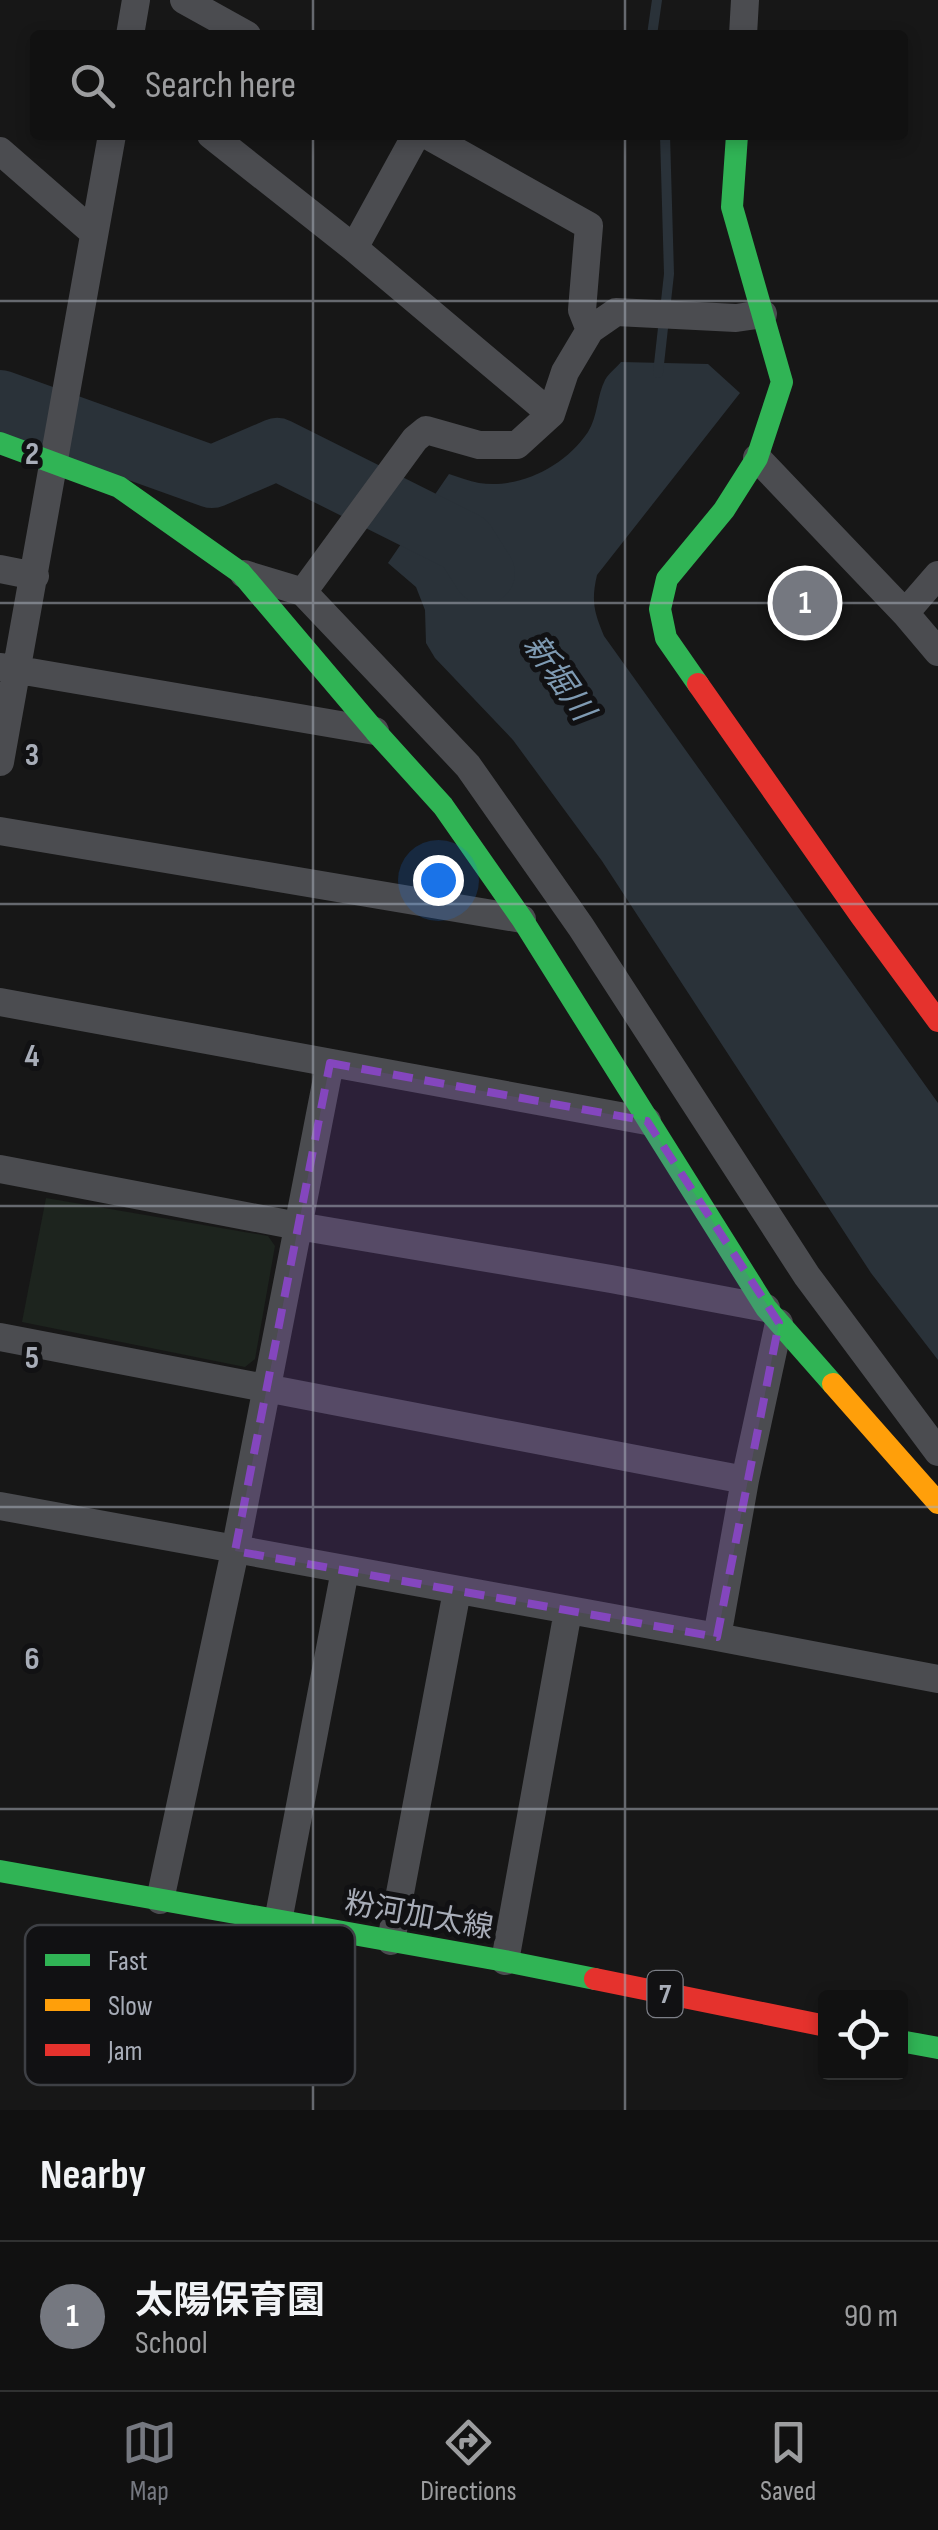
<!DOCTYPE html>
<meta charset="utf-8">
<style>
body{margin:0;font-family:"Sofia Sans Condensed","Noto Sans JP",sans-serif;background:#1a1a1a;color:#f1f3f6}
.controls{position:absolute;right:30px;bottom:30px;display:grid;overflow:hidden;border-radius:10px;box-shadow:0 5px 15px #0003}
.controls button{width:90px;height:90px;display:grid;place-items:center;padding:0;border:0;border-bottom:2px solid #303131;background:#111;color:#f1f3f6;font:50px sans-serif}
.you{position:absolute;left:438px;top:880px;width:35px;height:35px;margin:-25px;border:8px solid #fff;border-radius:50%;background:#1a73e8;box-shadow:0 0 0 15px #1a73e833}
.badge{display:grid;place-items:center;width:65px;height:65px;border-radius:50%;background:#757880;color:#fff;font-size:32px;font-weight:700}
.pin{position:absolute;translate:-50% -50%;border:5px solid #fff;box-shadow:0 2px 10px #0006}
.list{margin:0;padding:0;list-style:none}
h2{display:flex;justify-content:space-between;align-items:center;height:130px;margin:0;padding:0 40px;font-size:42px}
h2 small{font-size:32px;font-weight:400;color:#9c9d9f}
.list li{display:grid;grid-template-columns:65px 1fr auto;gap:30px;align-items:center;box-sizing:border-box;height:150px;padding:0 40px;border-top:2px solid #303131}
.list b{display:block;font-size:38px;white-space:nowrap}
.list p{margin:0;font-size:32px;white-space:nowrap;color:#9c9d9f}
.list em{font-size:32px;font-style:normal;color:#9c9d9f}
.icon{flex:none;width:55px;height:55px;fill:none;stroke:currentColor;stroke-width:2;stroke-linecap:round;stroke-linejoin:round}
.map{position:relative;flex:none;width:938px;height:2110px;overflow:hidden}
.search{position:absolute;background:#111;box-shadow:0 5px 15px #0003;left:30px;right:30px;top:30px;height:110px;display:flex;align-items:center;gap:25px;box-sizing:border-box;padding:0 35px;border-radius:10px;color:#9c9d9f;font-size:38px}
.sheet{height:280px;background:#111}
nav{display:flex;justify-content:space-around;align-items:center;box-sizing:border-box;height:140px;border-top:2px solid #303131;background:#111;font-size:28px;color:#9c9d9f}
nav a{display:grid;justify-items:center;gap:5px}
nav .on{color:#757880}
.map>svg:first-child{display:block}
</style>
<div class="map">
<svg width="938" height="2110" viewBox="0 0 938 2110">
<rect width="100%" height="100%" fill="#171717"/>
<!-- green -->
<path fill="#1d241e" d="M46,1198L268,1236L275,1246L255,1359L245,1367L22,1322Z"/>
<!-- water -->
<path fill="#2a3239" d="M621,362L708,364L740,393L597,575C591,601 594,612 604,636L938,1103V1360L871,1273L602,861L513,740L435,658L426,643L425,610L416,587L388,563L449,474C459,477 469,481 479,483C521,489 565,466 588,432C598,416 597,395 605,380C608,374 616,368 621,362Z"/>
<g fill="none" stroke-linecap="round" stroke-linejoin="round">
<!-- stream -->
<path stroke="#2a3239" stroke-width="10" d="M652,35L657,0
M658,373L669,274L665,135"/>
<!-- river -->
<path stroke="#2a3239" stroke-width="62" d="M0,401L212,477L277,449L465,543L484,573"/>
<!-- street -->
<path stroke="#4b4c50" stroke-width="28" d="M184,0L247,35
M130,35L136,0
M743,35L745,0
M211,135L354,248L416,135
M427,135L589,226L582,310L590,330
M0,151L94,233
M354,248L551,414
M757,458L905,613L938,652
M0,569L35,576
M244,574L303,592L468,766L581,927L807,1276L938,1452
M303,592L415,439L426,430L479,445H517L551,414L565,372L590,330L616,312L736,318L763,314
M905,613L938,575
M1,667L375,731
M0,762C37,553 74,344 112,135
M0,831L522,919
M0,1002L647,1121
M0,1169L298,1226L611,1279L766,1308
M779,1323L745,1480L717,1637L938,1679
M0,1337L745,1480
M0,1506L717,1637
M160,1900L235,1551L330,1063
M278,1921L345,1570
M391,1941L457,1591
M505,1961L568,1611"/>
<!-- fast -->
<path stroke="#30b455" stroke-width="22" d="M0,443L119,487L241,573L375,731L443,806L522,919L766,1308L833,1384
M698,684L666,638L660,609L667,579L724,510L757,458L782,382L732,207L737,135
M0,1871L505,1961L595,1979
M900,2041L938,2048"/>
<!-- slow -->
<path stroke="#ff9f0a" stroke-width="22" d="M833,1384L938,1503"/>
<!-- jam -->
<path stroke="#e5322d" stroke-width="22" d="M698,684L860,915L938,1021
M595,1979L826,2026"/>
</g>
<!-- marked area -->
<path fill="#8446be" fill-opacity="0.2" stroke="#8446be" stroke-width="8" stroke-dasharray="20 12" stroke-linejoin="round" d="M330,1063L647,1121L779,1323L717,1637L235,1551Z"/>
<!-- grid -->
<path fill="none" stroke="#a8adb8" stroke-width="2.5" stroke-opacity="0.55" d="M313,0V35M625,0V35M313,135V2110M625,135V2110M0,301H938M0,603H938M0,904H938M0,1206H938M0,1507H938M0,1809H938"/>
<g text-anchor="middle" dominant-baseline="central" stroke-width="10" stroke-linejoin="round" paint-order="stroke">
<!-- shield labels -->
<rect fill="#111113" stroke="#7b7e86" stroke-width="2.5" x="647.5" y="1971" width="35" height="46" rx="8"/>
<g font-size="28" font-weight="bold" fill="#a8adb8">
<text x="665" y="1994">7</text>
</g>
<!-- street labels -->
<g font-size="30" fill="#a8adb8" stroke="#111113">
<text transform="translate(419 1916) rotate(10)">粉河加太線</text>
</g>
<!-- water labels -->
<g font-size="32" font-style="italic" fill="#7f9bb3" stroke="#111113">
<text transform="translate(558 678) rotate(55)">新堀川</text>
</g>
</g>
<!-- legend -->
<rect x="25" y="1925" width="330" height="160" rx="15" fill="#111113" stroke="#3e4045" stroke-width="2.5"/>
<rect x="45" y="1954" width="45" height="12" fill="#30b455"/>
<rect x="45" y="1999" width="45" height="12" fill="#ff9f0a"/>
<rect x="45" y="2044" width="45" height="12" fill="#e5322d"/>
<g font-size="28" fill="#a8adb8">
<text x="108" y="1970">Fast</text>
<text x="108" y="2015">Slow</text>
<text x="108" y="2060">Jam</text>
</g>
<g font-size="32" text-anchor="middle" font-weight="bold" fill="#a8adb8" stroke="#111113" stroke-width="10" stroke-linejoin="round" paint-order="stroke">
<text x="32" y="464">2</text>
<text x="32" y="765">3</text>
<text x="32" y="1066">4</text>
<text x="32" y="1368">5</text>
<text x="32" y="1669">6</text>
</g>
</svg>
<div class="controls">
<button><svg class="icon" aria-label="locate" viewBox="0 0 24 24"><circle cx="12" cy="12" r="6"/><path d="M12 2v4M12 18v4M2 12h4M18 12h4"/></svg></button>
</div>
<div class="you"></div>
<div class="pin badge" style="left:805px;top:603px">1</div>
<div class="search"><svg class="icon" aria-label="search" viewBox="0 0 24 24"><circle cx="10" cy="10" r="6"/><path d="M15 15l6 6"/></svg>Search here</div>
</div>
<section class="sheet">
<h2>Nearby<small></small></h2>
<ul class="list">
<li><span class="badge">1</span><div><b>太陽保育園</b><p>School</p></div><em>90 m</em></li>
</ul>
</section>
<nav>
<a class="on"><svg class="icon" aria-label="map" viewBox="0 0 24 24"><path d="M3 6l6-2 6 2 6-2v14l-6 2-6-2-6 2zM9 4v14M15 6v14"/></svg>Map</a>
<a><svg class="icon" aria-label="directions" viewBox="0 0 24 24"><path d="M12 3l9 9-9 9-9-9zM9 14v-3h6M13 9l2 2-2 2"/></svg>Directions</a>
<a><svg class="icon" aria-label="saved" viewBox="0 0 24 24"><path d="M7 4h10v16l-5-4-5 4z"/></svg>Saved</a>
</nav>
